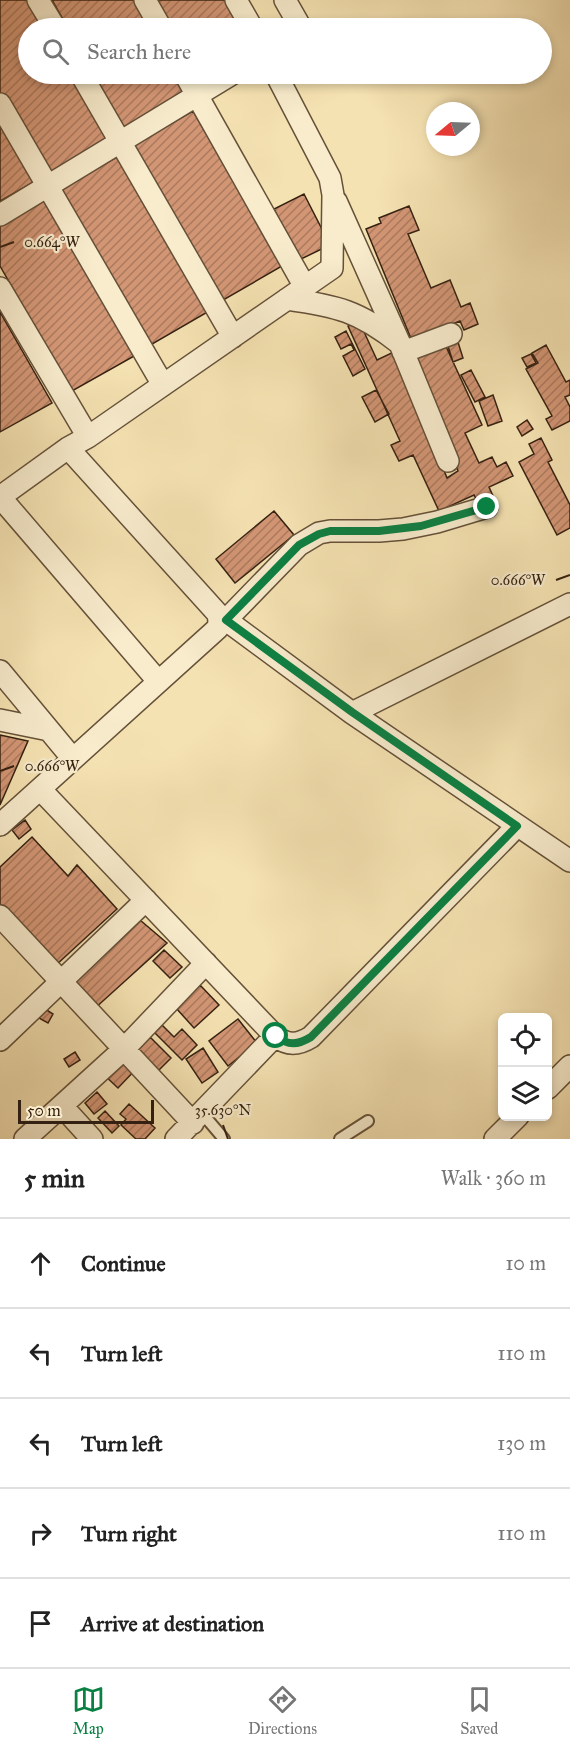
<!DOCTYPE html>
<meta charset="utf-8">
<style>
body{margin:0;font-family:"IM FELL Great Primer",serif;background:#f2f2f2;color:#222}
.controls{position:absolute;right:18px;bottom:18px;display:grid;overflow:hidden;border-radius:9px;box-shadow:0 3px 9px #0003}
.controls button{width:54px;height:54px;display:grid;place-items:center;padding:0;border:0;border-bottom:2px solid #e0e0e0;background:#fff;color:#222;font:30px sans-serif}
.compass{position:absolute;left:426px;top:102px;width:54px;height:54px;border-radius:50%;background:#fff;box-shadow:0 3px 9px #0003;rotate:251deg}
.scale{position:absolute;left:18px;bottom:15px;width:136px;box-sizing:border-box;padding-left:6px;border:3px solid #352111;border-top:0;font-size:16px;line-height:21px;white-space:nowrap;color:#352111;-webkit-text-stroke:4px #f8eccd;paint-order:stroke}
.stop{position:absolute;width:18px;height:18px;margin:-14px;border:4px solid #0b8043;border-radius:50%;background:#fff}
.stop.end{background:#0b8043;border-color:#fff;box-shadow:0 2px 6px #0008}
.list{margin:0;padding:0;list-style:none}
h2{display:flex;justify-content:space-between;align-items:center;height:78px;margin:0;padding:0 24px;font-size:26px}
h2 small{font-size:20px;font-weight:400;color:#767676}
.list li{display:grid;grid-template-columns:39px 1fr auto;gap:18px;align-items:center;box-sizing:border-box;height:90px;padding:0 24px;border-top:2px solid #e0e0e0}
.list b{display:block;font-size:22px;white-space:nowrap}
.list em{font-size:20px;font-style:normal;color:#767676}
.icon{flex:none;width:33px;height:33px;fill:none;stroke:currentColor;stroke-width:2;stroke-linecap:round;stroke-linejoin:round}
.map{position:relative;flex:none;width:570px;height:1139px;overflow:hidden}
.search{position:absolute;background:#fff;box-shadow:0 3px 9px #0003;left:18px;right:18px;top:18px;height:66px;display:flex;align-items:center;gap:15px;box-sizing:border-box;padding:0 21px;border-radius:33px;color:#767676;font-size:22px}
.sheet{height:528px;background:#fff}
nav{display:flex;justify-content:space-around;align-items:center;box-sizing:border-box;height:84px;border-top:2px solid #e0e0e0;background:#fff;font-size:16px;color:#767676}
nav a{display:grid;justify-items:center;gap:3px}
nav .on{color:#0b8043}
.map>svg:first-child{display:block}
</style>
<div class="map">
<svg width="570" height="1139" viewBox="0 0 570 1139">
<defs>
<pattern id="building-hatch" width="6" height="6" patternUnits="userSpaceOnUse" patternTransform="scale(1.5)"><rect width="6" height="6" fill="#d39675"/><path d="M-1 1l2-2M0 6l6-6M5 7l2-2" fill="none" stroke="#ac7a5f"/></pattern>
</defs>
<rect width="100%" height="100%" fill="#f5e2b2"/>
<filter id="stains"><feTurbulence type="fractalNoise" baseFrequency=".00333" numOctaves="4"/><feColorMatrix values="0 0 0 0 .2 0 0 0 0 .09 0 0 0 0 .02 0 0 0 .5 -.17"/></filter>
<radialGradient id="worn" r=".72"><stop offset=".6" stop-color="#630" stop-opacity="0"/><stop offset="1" stop-color="#630" stop-opacity=".3"/></radialGradient>
<!-- building -->
<path fill="url(#building-hatch)" stroke="#352111" stroke-width="1.5" d="M0,0H32L48,28H28V74H73L111,140L47,176L0,92Z
M52,0H135L152,28H68Z
M148,0H232L249,28H164Z
M93,74H177L187,92L124,128Z
M193,111L282,266L218,303L130,147Z
M0,123L34,182L0,201Z
M122,154L211,310L147,347L58,191Z
M304,194L330,245L299,260L274,209Z
M46,199L136,355L72,391L0,266V226Z
M409,206L419,230L408,234L431,288L450,280L461,307L470,303L478,324L464,330L460,321L412,341L366,229L381,223L379,218Z
M0,312L52,403L0,432Z
M359,321L377,360L398,350L447,478L458,471L414,353L443,340L482,425L465,433L479,463L492,457L497,467L506,462L513,476L489,487L493,496L478,503L474,495L439,511L413,455L399,461L391,445L400,441L348,326Z
M346,331L365,369L353,376L343,356L354,350L351,344L341,349L335,337Z
M457,339L463,358L453,362L447,343Z
M546,345L566,382L570,380V395L565,397L570,407V421L552,430L546,419L552,416L526,369L538,363L532,353Z
M531,354L536,363L527,367L522,358Z
M471,370L485,397L475,402L461,375Z
M376,390L389,414L375,422L362,397Z
M493,395L502,421L488,426L479,401Z
M527,420L533,429L522,436L517,427Z
M541,438L552,460L548,462L570,505V528L557,535L519,462L534,454L529,444Z
M274,511L294,535L235,583L216,559Z
M0,735L28,741L0,805Z
M25,820L31,829L19,839L12,830Z
M32,837L68,876L77,865L117,909L55,966L0,907V867Z
M140,920L167,943L93,1010L72,984Z
M164,950L182,967L170,978L153,961Z
M200,985L219,1005L194,1028L176,1008Z
M42,1007L53,1014L48,1023L37,1017Z
M238,1019L257,1043L228,1066L209,1041Z
M161,1024L174,1037L182,1029L197,1045L182,1060L154,1032Z
M150,1037L171,1058L156,1073L135,1052Z
M203,1048L218,1072L202,1083L186,1059Z
M75,1052L80,1060L69,1067L64,1059Z
M121,1053L137,1068L118,1088L102,1073Z
M97,1092L107,1104L94,1114L85,1103Z
M129,1104L155,1128L145,1139H136L121,1125L126,1119L120,1114Z
M105,1111L119,1126L112,1133L98,1118Z"/>
<g fill="none" stroke-linecap="round" stroke-linejoin="round">
<!-- service casing -->
<g stroke="#655139" stroke-width="14">
<path id="service" d="M202,1113L224,1139
M340,1139L368,1121"/>
</g>
<!-- minor casing -->
<g stroke="#655139" stroke-width="24">
<path id="minor" d="M38,0L55,28
M145,0L161,28
M236,0L252,28
M285,0L301,28
M81,74L233,337
M185,74L305,287
M0,104L163,385
M336,201L400,344L448,461
M0,215L232,74
M0,288L88,437
M287,299C337,306 359,311 399,343
M403,352L451,334
M0,497L68,448L88,437L332,268L333,195L330,178L276,74
M0,497L158,681
M218,614L352,713L570,861
M226,620L299,545L319,533L330,531H379L403,529L437,522L487,507
M0,671L73,759
M352,713L570,604
M0,720L49,730
M40,789L275,1036C288,1046 298,1045 311,1037L517,826
M0,825L218,628L219,621L218,614L68,448
M0,916L193,1123
M0,1040L146,900
M548,1088L570,1066
M62,1106L92,1139
M25,1139L124,1049L206,963
M176,1139L275,1036
M495,1139L518,1116"/>
</g>
<!-- service -->
<use href="#service" stroke="#f8eccd" stroke-width="10"/>
<!-- minor -->
<use href="#minor" stroke="#f8eccd" stroke-width="21"/>
</g>
<g fill="none" stroke-linecap="round" stroke-linejoin="round">
<!-- route -->
<path stroke="#0b8043" stroke-width="8" d="M276,1036C288,1046 298,1045 311,1037L517,826L352,712L226,620L299,545L319,534L330,531H379L421,526L487,507"/>
</g>
<!-- ticks -->
<path fill="none" stroke="#352111" stroke-width="2" d="M0,247L14,242M556,580L570,575M0,771L14,766M223,1125L228,1139"/>
<g font-size="15" text-anchor="middle" fill="#352111" stroke="#f8eccd" stroke-width="4.5" stroke-linejoin="round" paint-order="stroke">
<text x="52" y="247">0.664°W</text>
<text x="518" y="585">0.666°W</text>
<text x="52" y="771">0.666°W</text>
<text x="223" y="1115">35.630°N</text>
</g>
<rect width="100%" height="100%" filter="url(#stains)"/>
<rect width="100%" height="100%" fill="url(#worn)"/>
</svg>
<div class="controls">
<button><svg class="icon" aria-label="locate" viewBox="0 0 24 24"><circle cx="12" cy="12" r="6"/><path d="M12 2v4M12 18v4M2 12h4M18 12h4"/></svg></button>
<button><svg class="icon" aria-label="layers" viewBox="0 0 24 24"><path d="M12 4l9 5-9 5-9-5zM3 14l9 5 9-5"/></svg></button>
</div>
<svg class="compass" viewBox="-18 -18 36 36"><path d="M0-13l5 13h-10z" fill="#e53935"/><path d="M0 13l5-13h-10z" fill="#767676"/></svg>
<div class="scale">50 m</div>
<div class="stop" style="left:276px;top:1036px"></div>
<div class="stop end" style="left:487px;top:507px"></div>
<div class="search"><svg class="icon" aria-label="search" viewBox="0 0 24 24"><circle cx="10" cy="10" r="6"/><path d="M15 15l6 6"/></svg>Search here</div>
</div>
<section class="sheet">
<h2>5 min<small>Walk · 360 m</small></h2>
<ul class="list">
<li><svg class="icon" aria-label="ahead" viewBox="0 0 24 24"><path d="M12 20V5M6 11l6-6 6 6"/></svg><div><b>Continue</b></div><em>10 m</em></li>
<li><svg class="icon" aria-label="left" viewBox="0 0 24 24"><path d="M17 20v-9H6M10 6l-5 5 5 5"/></svg><div><b>Turn left</b></div><em>110 m</em></li>
<li><svg class="icon" aria-label="left" viewBox="0 0 24 24"><path d="M17 20v-9H6M10 6l-5 5 5 5"/></svg><div><b>Turn left</b></div><em>130 m</em></li>
<li><svg class="icon" aria-label="right" viewBox="0 0 24 24"><path d="M7 20v-9h11M14 6l5 5-5 5"/></svg><div><b>Turn right</b></div><em>110 m</em></li>
<li><svg class="icon" aria-label="arrive" viewBox="0 0 24 24"><path d="M6 21V4h12l-3 4 3 4H6"/></svg><div><b>Arrive at destination</b></div></li>
</ul>
</section>
<nav>
<a class="on"><svg class="icon" aria-label="map" viewBox="0 0 24 24"><path d="M3 6l6-2 6 2 6-2v14l-6 2-6-2-6 2zM9 4v14M15 6v14"/></svg>Map</a>
<a><svg class="icon" aria-label="directions" viewBox="0 0 24 24"><path d="M12 3l9 9-9 9-9-9zM9 14v-3h6M13 9l2 2-2 2"/></svg>Directions</a>
<a><svg class="icon" aria-label="saved" viewBox="0 0 24 24"><path d="M7 4h10v16l-5-4-5 4z"/></svg>Saved</a>
</nav>
